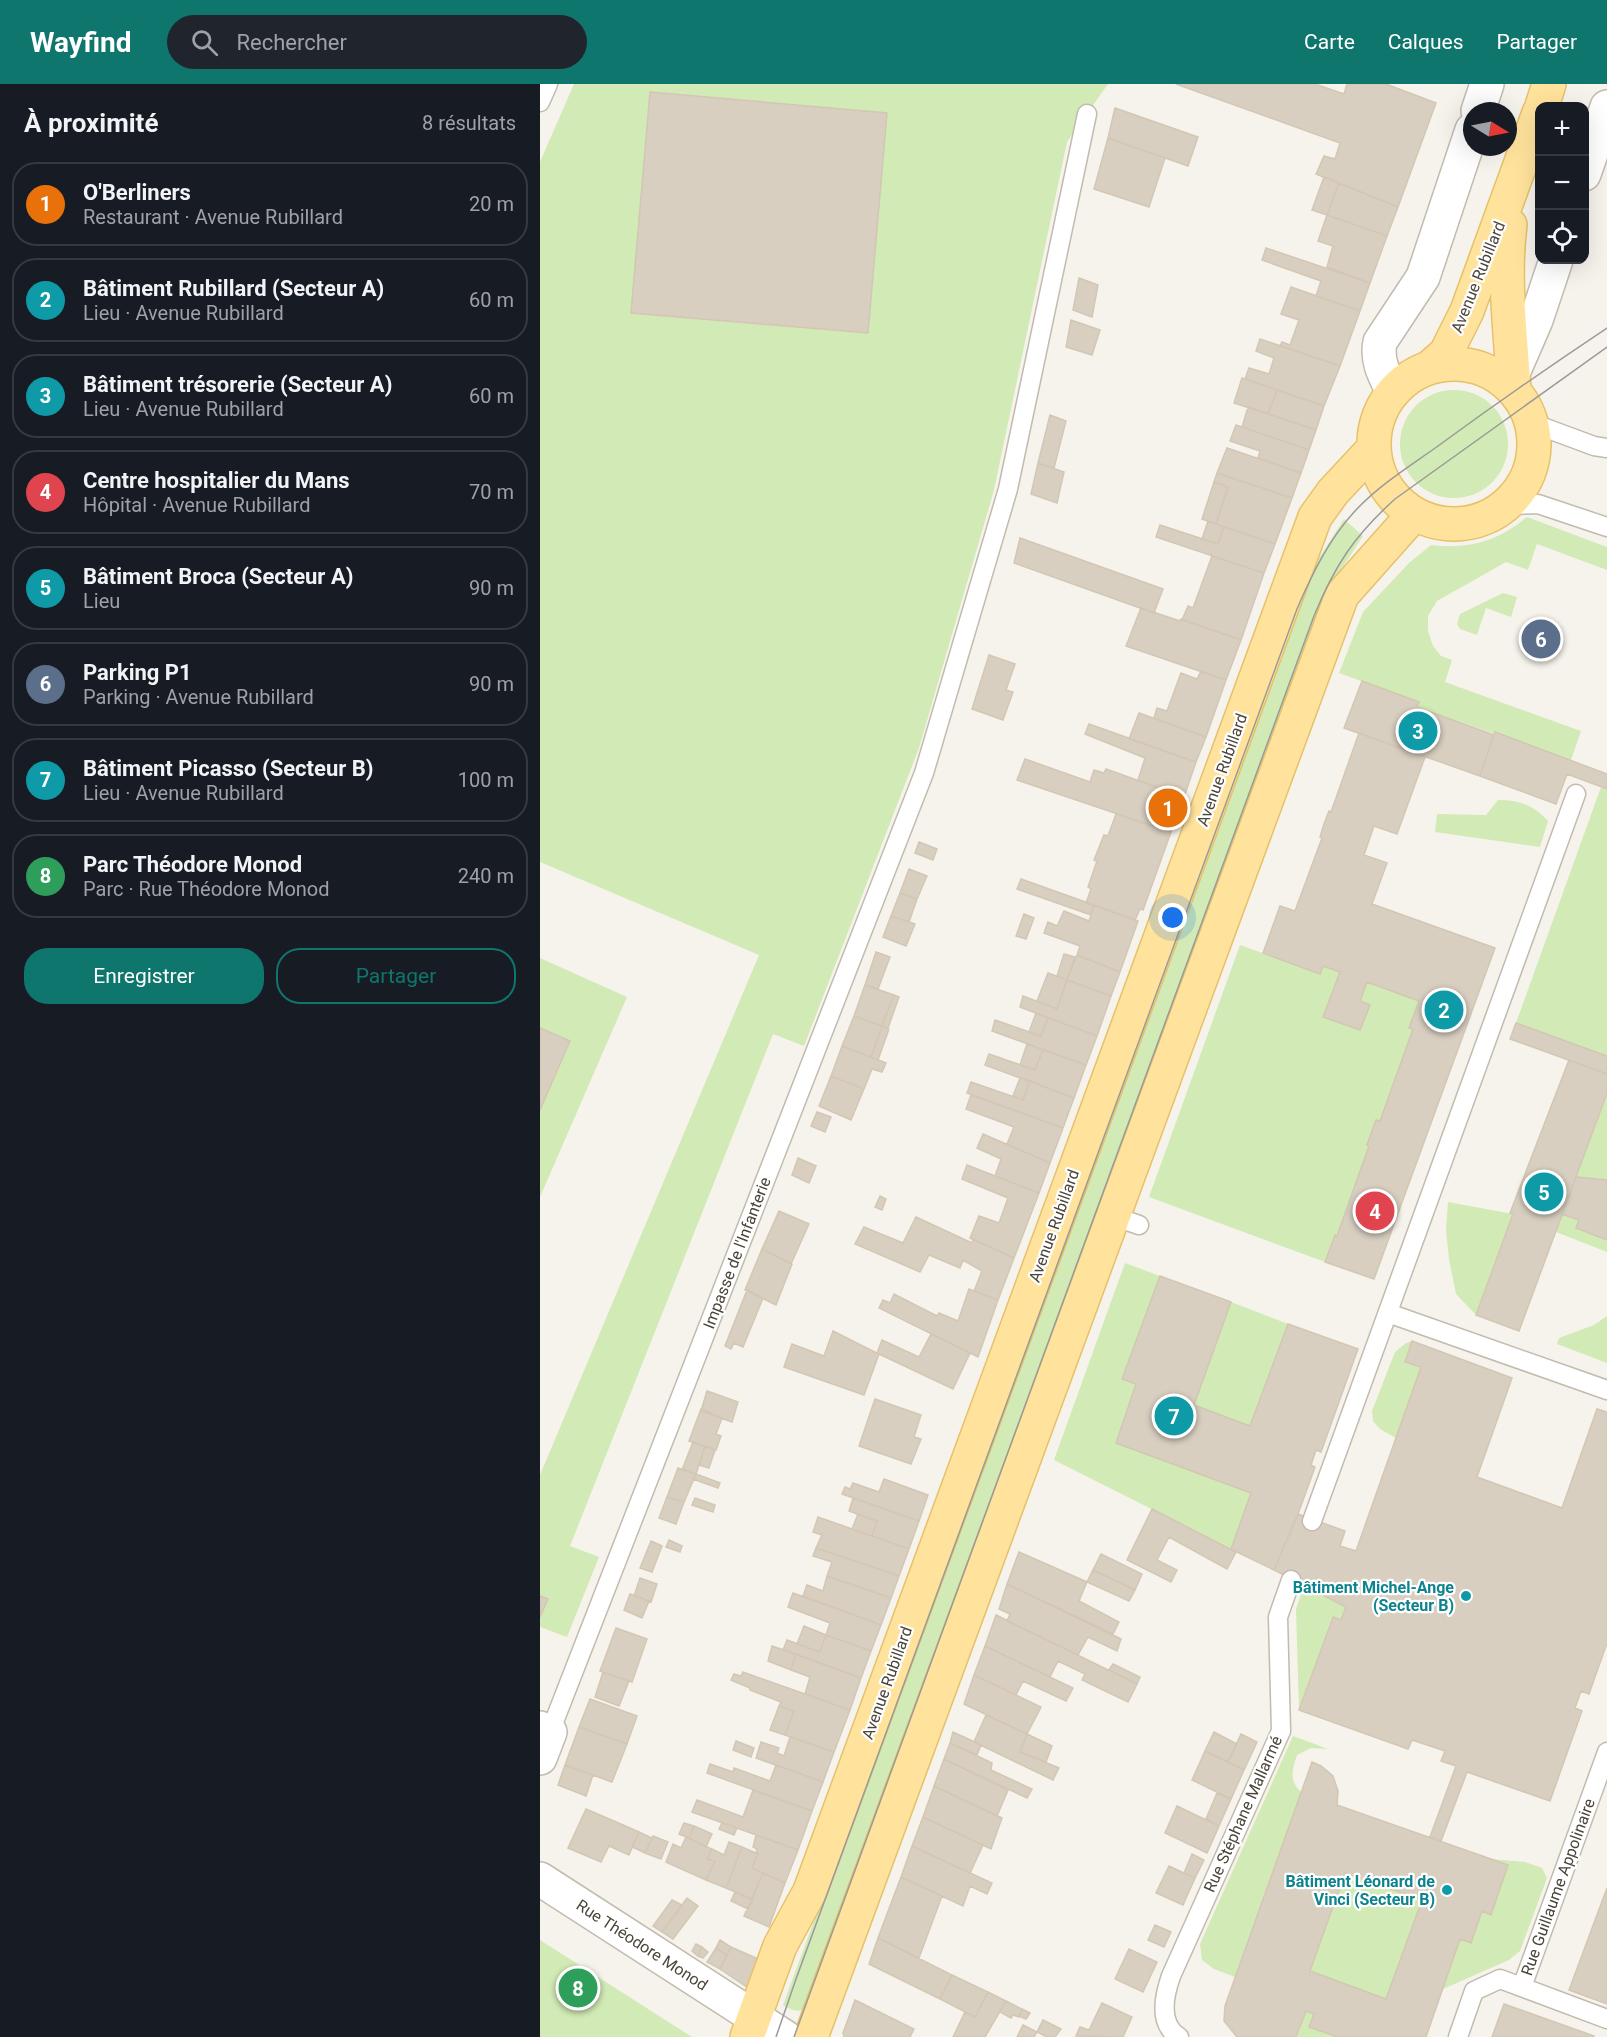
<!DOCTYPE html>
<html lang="fr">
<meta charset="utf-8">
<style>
body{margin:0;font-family:Roboto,sans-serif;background:#20242c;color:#f1f3f6}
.controls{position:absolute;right:18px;top:18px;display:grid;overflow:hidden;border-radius:12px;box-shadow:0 6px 24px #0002}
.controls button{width:54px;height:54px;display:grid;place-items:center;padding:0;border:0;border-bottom:2px solid #363941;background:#171b24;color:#f1f3f6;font:30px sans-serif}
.compass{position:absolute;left:923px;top:18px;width:54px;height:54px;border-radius:50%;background:#171b24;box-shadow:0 6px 24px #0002;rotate:100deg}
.you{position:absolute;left:633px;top:834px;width:21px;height:21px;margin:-15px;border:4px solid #fff;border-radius:50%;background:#1a73e8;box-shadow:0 0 0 9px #1a73e833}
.badge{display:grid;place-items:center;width:39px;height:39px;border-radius:50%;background:#0f766e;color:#fff;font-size:20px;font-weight:700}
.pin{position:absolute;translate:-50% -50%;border:3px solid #fff;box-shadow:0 2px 6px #0006}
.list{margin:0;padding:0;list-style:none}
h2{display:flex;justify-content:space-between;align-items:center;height:78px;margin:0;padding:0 24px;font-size:26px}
h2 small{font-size:20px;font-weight:400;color:#9ea1a6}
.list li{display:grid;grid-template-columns:39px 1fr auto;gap:18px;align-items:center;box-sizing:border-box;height:84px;margin:0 12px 12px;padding:0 12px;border:2px solid #363941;border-radius:24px}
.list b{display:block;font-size:22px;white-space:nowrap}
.list p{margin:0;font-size:20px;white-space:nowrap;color:#9ea1a6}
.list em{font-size:20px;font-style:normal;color:#9ea1a6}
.actions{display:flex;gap:12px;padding:18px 24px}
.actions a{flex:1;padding:14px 0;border:2px solid #0f766e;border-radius:24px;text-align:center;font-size:21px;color:#0f766e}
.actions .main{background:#0f766e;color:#fff}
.icon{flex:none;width:33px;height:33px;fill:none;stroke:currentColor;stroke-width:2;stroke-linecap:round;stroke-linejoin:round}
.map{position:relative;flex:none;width:1067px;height:1953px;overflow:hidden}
header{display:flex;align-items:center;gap:36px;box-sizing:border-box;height:84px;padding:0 30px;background:#0f766e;color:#fff}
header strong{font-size:28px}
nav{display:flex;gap:33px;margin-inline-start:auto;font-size:21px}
.search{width:420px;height:54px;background:#20242c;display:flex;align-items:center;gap:15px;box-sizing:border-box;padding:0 21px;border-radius:33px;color:#9ea1a6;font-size:22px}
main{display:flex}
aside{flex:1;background:#171b24}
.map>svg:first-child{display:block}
</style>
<header>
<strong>Wayfind</strong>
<div class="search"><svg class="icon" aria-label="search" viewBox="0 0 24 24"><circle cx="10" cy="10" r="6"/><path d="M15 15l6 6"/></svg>Rechercher</div>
<nav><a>Carte</a><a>Calques</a><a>Partager</a></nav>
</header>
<main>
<aside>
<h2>À proximité<small>8 résultats</small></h2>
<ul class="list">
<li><span class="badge" style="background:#e8710a">1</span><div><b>O'Berliners</b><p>Restaurant · Avenue Rubillard</p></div><em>20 m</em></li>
<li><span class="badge" style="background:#0f9aa8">2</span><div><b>Bâtiment Rubillard (Secteur A)</b><p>Lieu · Avenue Rubillard</p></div><em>60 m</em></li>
<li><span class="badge" style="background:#0f9aa8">3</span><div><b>Bâtiment trésorerie (Secteur A)</b><p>Lieu · Avenue Rubillard</p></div><em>60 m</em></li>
<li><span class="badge" style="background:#e0444e">4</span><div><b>Centre hospitalier du Mans</b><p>Hôpital · Avenue Rubillard</p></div><em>70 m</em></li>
<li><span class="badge" style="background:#0f9aa8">5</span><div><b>Bâtiment Broca (Secteur A)</b><p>Lieu</p></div><em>90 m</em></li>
<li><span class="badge" style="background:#5c6f8a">6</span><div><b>Parking P1</b><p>Parking · Avenue Rubillard</p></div><em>90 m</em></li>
<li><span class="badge" style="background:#0f9aa8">7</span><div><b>Bâtiment Picasso (Secteur B)</b><p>Lieu · Avenue Rubillard</p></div><em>100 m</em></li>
<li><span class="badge" style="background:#2e9e5b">8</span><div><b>Parc Théodore Monod</b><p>Parc · Rue Théodore Monod</p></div><em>240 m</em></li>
</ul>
<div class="actions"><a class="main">Enregistrer</a><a>Partager</a></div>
</aside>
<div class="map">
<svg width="1067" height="1953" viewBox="0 0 1067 1953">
<rect width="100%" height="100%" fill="#f6f3ec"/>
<!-- green -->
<path fill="#d2eab5" d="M34,0H568L527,58L454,406L379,664L264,962L233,950L30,1462L59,1473L27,1553L0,1543V1533L8,1515L0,1512V1391L219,871L0,778V78Z
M860 360a54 54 0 1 1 108 0a54 54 0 1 1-108 0Z
M987,433L1067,463V486L997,460L988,486L966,478L897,517L888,532V547L893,562L901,572L912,576L905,598L1041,647L1031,676L877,623L879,618L799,589L823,528L869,479L891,461C928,466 959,457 987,433Z
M804,435L823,452L789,504L268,1925C258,1928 252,1927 243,1921L772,485Z
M963,509L977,513L971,533L946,524L937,551L920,545L917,540L920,530Z
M1061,703L1067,705V972L976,939Z
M958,716C979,716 994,721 1008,737L1000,763L895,748L897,730L946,731Z
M700,861L780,890L783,882L800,888L783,933L819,946L829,921L820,917L827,898L879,917L870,944L873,945L840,1037L836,1036L827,1061L829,1062L797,1152L795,1151L785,1178L609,1113Z
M0,874L87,913L0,1113V1026L30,958L0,944Z
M1067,1009V1096L1036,1093Z
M908,1118L973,1130L936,1231L916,1210L909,1175L906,1146Z
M1022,1130L1039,1136L1037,1145L1067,1156V1168L1016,1148Z
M585,1179L620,1192L583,1295L596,1300L711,1409L691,1465L514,1376Z
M691,1218L748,1240L710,1342L654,1321Z
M1067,1232V1279L1017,1260L1019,1254L1054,1241Z
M872,1257L865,1278L881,1283L856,1354L840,1345L833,1337L832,1327L855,1268L866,1259Z
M764,1502L806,1523L801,1536L792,1533L759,1626L756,1525Z
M753,1652L788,1665L771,1664L757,1671C752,1686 749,1697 761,1708L695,1893L674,1885L662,1876L660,1860Z
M951,1775L985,1778L1002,1784L1007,1794L980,1867L969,1876L903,1905L920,1855L931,1859L942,1827L950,1830L968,1781Z
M805,1789L882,1816L846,1915L770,1887Z
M0,1856L152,1953H0Z
M766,1927L774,1930L769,1943L798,1953H757Z"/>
<!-- building -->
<path fill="#d8cfc1" stroke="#d3c7b4" stroke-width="1.5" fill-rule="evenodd" d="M636,0H775L804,10L807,0H846L896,19L858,123L776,90L784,72L795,75L800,59Z
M110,8L347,29L328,249L91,229Z
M575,24L658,53L648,82L568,54Z
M568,54L625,74L609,123L554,105Z
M784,93L799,99L787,131L772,126Z
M799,99L858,123L847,152L787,131Z
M787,131L847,152L830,199L787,183L793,162L778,157Z
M726,164L830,199L820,227L776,212L781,197L722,176Z
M539,194L558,201L552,233L533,226Z
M751,203L820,227L800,282L740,262L742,258L750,261L759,236L741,230Z
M531,236L560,246L552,271L526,263Z
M720,255L800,282L784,322L705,295L709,284L729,290L734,274L716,267Z
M702,294L737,306L728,330L694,319Z
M737,306L784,322L776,346L728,330Z
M708,323L776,346L769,366L702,343Z
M510,331L526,337L514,384L498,379Z
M696,341L769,366L761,389L718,374L720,367L690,357Z
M687,364L761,389L752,414L677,389Z
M498,379L524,388L517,419L491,410Z
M677,389L752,414L735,460L676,440L688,403L674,398Z
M674,398L688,403L676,440L662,435Z
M668,437L684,443L678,460L662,455Z
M620,441L678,460L684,443L735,460L724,489L616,453Z
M480,454L623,505L614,529L474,479Z
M672,472L724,489L701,556L642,536L648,522L653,524Z
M601,524L640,537L641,535L701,556L686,596L586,562Z
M449,571L475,580L466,606L473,608L463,636L432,625Z
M661,587L686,596L666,653L614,634L617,624L627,627L641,589L657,595Z
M822,597L879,618L877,623L954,651L940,692L804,644Z
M599,629L666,653L656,678L589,655Z
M549,640L656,678L644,713L598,696L605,674L545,650Z
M955,648L1067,690V705L1027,690L1016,720L940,692Z
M819,649L885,673L857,750L834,742L824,771L847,779L832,820L955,864L834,1195L785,1178L795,1151L797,1152L829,1062L827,1061L836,1036L840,1037L873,945L869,944L879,917L827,898L820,917L830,921L820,946L783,933L800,888L783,882L780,890L723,869L740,822L755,827L782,754L780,753L784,740L789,727L791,728Z
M485,675L550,698L554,686L564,689L566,685L644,713L631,748L477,696Z
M576,730L631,748L603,826L600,825L595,836L546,819L551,805L548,803L557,777L554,776L564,751L568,752Z
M379,758L397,765L393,776L375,769Z
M369,785L387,792L377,815L360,809Z
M481,795L554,821L551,831L477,805Z
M360,809L377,815L369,838L351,832Z
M554,821L598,837L580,888L537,871L540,862L504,849L508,838L517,842L524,827L549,837Z
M484,830L494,834L486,855L476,852Z
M351,832L375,840L366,862L343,853Z
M336,868L350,873L338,905L325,901Z
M524,870L535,873L527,896L517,892Z
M537,871L580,888L571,912L527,896Z
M508,889L527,896L517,925L497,917Z
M527,896L571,912L557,952L480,923L483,912L517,925Z
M325,901L354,911L342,942L314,932Z
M354,911L359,913L348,944L342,942Z
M496,929L508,934L501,952L489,948Z
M314,932L342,942L331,973L302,962Z
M508,934L557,952L546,981L452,947L455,936L501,952Z
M976,939L1067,972V990L970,955Z
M342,942L349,945L338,976L331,973Z
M0,944L30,957L0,1026Z
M487,960L503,966L495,986L480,981Z
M302,962L346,979L342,988L332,985L324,1005L291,992Z
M503,966L546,981L534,1014L445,981L449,970L495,986Z
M1029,976L1067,990V1009L979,1247L936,1231L973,1130L970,1129Z
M291,992L324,1005L311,1036L279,1022Z
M480,994L490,997L483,1016L473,1012Z
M490,997L534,1014L523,1044L427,1009L431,998L483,1016Z
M431,1011L523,1044L510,1079L467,1060L474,1043L426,1025Z
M277,1028L291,1033L285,1048L271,1042Z
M443,1050L510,1079L499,1109L455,1092L461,1075L437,1064Z
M258,1074L276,1082L269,1099L252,1091Z
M427,1081L499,1109L474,1174L430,1154L439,1132L459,1139L468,1114L422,1095Z
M1036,1093L1067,1096V1156L1036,1144L1039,1136L1022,1130Z
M340,1112L346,1115L342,1126L335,1123Z
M239,1127L269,1140L251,1180L222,1165Z
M376,1133L432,1159L433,1155L474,1174L458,1216L434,1207L442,1187L423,1176L420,1184L389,1171L380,1188L315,1160L324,1143L363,1159Z
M222,1165L252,1180L236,1221L205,1206Z
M620,1192L691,1218L654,1321L710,1342L748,1240L818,1265L781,1368L776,1366L771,1381L775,1383L758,1430L734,1486L691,1465L711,1409L576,1359L596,1300L582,1295Z
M429,1205L458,1216L438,1273L339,1224L343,1216L350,1219L354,1210L397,1232L399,1229L418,1237Z
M207,1206L223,1214L203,1263L194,1259L191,1265L185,1262Z
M293,1247L339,1270L324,1311L244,1283L252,1260L284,1272Z
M391,1250L430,1269L413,1305L337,1269L342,1256L379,1273Z
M872,1257L972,1294L937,1393L1022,1424L1057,1325L1067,1328V1559L1049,1610L1041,1607L1035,1624L1042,1627L1010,1717L927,1688L901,1757L890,1753L916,1682L901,1677L905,1667L872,1656L868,1665L759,1626L793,1533L801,1536L806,1523L734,1486L758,1430L805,1447L800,1462L816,1467L881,1283L865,1278Z
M167,1307L198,1318L192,1338L161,1327Z
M335,1315L381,1331L374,1353L381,1355L371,1380L319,1362Z
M161,1325L182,1334L176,1350L181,1352L176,1366L149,1357Z
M153,1358L165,1362L156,1390L142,1386Z
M165,1362L175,1366L169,1384L159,1381Z
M138,1384L156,1390L144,1418L127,1413Z
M156,1390L180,1399L178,1404L153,1395Z
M344,1395L388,1411L379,1437L302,1410L305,1403L310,1405L313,1399L339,1408Z
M127,1413L144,1418L136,1440L119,1434Z
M155,1414L175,1421L173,1428L152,1421Z
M313,1414L379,1437L369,1465L332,1452L337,1437L309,1427Z
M612,1425L696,1468L687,1485L629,1453L617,1476L637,1486L631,1498L587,1476Z
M318,1430L337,1437L332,1452L312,1445Z
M278,1433L369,1465L359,1492L276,1464L282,1451L273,1448Z
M129,1456L142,1462L140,1468L126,1463Z
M111,1457L122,1462L112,1488L100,1484Z
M276,1464L359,1492L351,1514L287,1492L292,1478L273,1472Z
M479,1468L547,1498L539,1517L579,1538L573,1550L467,1500Z
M561,1470L602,1490L595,1506L553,1486Z
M553,1486L595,1506L589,1517L547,1498Z
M287,1492L351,1514L341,1541L263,1512L267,1501L283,1507Z
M100,1494L117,1500L111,1518L94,1512Z
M467,1500L581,1555L577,1567L548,1553L538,1571L467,1537L470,1530L459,1525Z
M253,1509L341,1541L331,1567L286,1551L290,1539L248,1523Z
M90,1510L109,1517L102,1534L84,1526Z
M0,1512L8,1515L0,1533Z
M456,1531L597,1600L588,1618L542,1596L545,1590L518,1577L510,1593L445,1562Z
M264,1542L286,1551L280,1568L257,1560Z
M76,1544L107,1555L92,1598L60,1587Z
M286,1551L331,1567L321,1594L243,1566L247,1556L280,1568Z
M232,1562L256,1570L251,1586L228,1577Z
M445,1562L533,1604L526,1617L483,1597L476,1611L434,1591Z
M256,1570L321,1594L310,1626L265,1610L270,1593L251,1586Z
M573,1580L600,1593L597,1600L569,1586Z
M63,1588L89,1597L79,1622L55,1613Z
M203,1588L310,1626L294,1668L245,1651L254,1627L239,1622L241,1618L210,1606V1604L191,1596L194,1590L201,1592Z
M434,1591L501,1623L487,1650L424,1620Z
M50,1615L97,1632L87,1660L39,1643Z
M239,1622L254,1627L245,1651L230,1646Z
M446,1631L487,1650L480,1668L519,1684L513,1696L434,1658Z
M39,1643L87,1660L72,1698L25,1681Z
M413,1648L441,1661L437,1671L410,1659Z
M674,1648L697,1660L688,1678L665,1667Z
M487,1650L512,1662L506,1678L480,1668Z
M701,1650L717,1658L704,1686L688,1678Z
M250,1653L294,1668L283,1698L216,1674L221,1658L239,1664L237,1669L244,1672Z
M196,1657L214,1664L211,1673L193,1666Z
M410,1659L452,1679L451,1686L492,1705L487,1714L404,1675Z
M665,1667L704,1686L691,1715L652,1696Z
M404,1675L468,1706L457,1732L394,1702Z
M772,1678L781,1682L793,1692L798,1707L797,1721L968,1781L951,1831L942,1827L931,1859L920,1855L886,1953H798L769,1943L774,1930L766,1927L756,1953H697L684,1937L685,1922ZM805,1789L882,1816L846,1915L770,1887Z
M170,1680L193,1688L194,1684L230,1697L236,1681L283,1698L272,1727L167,1689Z
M25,1681L53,1691L46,1712L18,1701Z
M394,1702L462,1734L451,1765L383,1733Z
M213,1706L272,1727L258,1766L152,1728L157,1716L203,1733Z
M677,1709L691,1715L679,1742L666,1735Z
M637,1722L679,1742L667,1769L625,1749Z
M46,1725L99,1748L89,1771L69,1762L61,1778L28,1764Z
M383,1733L443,1761L430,1789L372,1762Z
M144,1739L154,1742L149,1754L139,1750Z
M182,1739L197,1744L194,1751L179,1745Z
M154,1742L172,1750L166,1763L149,1754Z
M99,1748L112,1754L105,1769L92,1763Z
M216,1751L258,1766L245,1799L212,1784L218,1770L216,1769L217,1765L213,1763Z
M113,1752L128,1758L121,1775L105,1769Z
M146,1753L172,1765L167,1775L175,1777L166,1796L126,1778L133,1760L141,1764Z
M189,1758L202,1763L186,1804L166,1796L175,1777L167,1775L172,1765L184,1771Z
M372,1762L452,1799L447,1810L430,1802L423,1822L361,1793Z
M202,1763L218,1770L212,1784L223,1789L212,1815L186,1804Z
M652,1770L664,1776L655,1794L644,1789Z
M629,1782L655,1794L643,1821L616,1809Z
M223,1789L245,1799L229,1843L204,1832Z
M361,1793L402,1812L379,1874L338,1854Z
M1067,1804V1920L1029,1906Z
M195,1808L213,1816L208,1825L191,1817Z
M147,1814L158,1822L133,1855L122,1848Z
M132,1816L142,1821L122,1848L113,1842Z
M615,1841L631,1848L624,1863L608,1856Z
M338,1854L412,1891L400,1915L329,1880Z
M180,1856L191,1863L187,1871L176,1864Z
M156,1860L162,1863L158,1872L152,1867Z
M162,1863L168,1868L163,1874L158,1872Z
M191,1863L218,1875L207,1903L180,1885Z
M176,1864L187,1871L180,1885L167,1878Z
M589,1865L617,1878L603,1908L575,1895Z
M412,1891L448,1908L435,1933L400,1915Z
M448,1908L466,1917L445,1953H413L425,1928L435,1933Z
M315,1916L374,1945L370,1953H304L303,1949Z
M466,1917L482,1925L479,1933L473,1931L471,1934L460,1928Z
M562,1919L592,1933L583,1953L536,1952L540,1943L549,1946Z
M964,1920L1054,1952V1953H952Z
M482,1925L490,1929L486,1935L479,1932Z
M503,1936L521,1945L515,1953H507L497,1948Z
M483,1941L497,1948L494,1953H477Z"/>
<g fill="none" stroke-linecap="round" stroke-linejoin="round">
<!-- lane casing -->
<g stroke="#c2bbae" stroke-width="21">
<path id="lane" d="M0,18L8,0
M992,339L1054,362L1067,364
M967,421L998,420L1067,443
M573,1132L599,1141
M848,1229L1067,1306
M772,1437L1036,710
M10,1648L384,689L468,405L547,30
M982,1903L1067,1668
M639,1953C618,1940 624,1912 631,1892L741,1647L738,1533L751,1496
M918,1953L934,1907L960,1895L1067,1935"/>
</g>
<!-- street casing -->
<g stroke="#c2bbae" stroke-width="36">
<path id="street" d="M938,27L947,0
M1044,90L1067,23
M973,289L996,236L1016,176
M853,308C845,292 836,277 840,258L883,193L932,46
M0,1644L10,1648L0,1674
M0,1795L245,1953"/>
</g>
<!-- primary casing -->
<g stroke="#e6c16a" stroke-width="36">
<path id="primary" d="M1002,22L1009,0
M970,141C963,196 971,251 974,306
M834 360a80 80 0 1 1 160 0a80 80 0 1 1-160 0Z
M889,284L906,269L927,227L999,29
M207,1953L240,1862L270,1807L775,433L793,408L834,364
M271,1953L802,511L874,430"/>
</g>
<!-- lane -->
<use href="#lane" stroke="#fff" stroke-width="18"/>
<!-- street -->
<use href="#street" stroke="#fff" stroke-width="33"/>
<!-- primary -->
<use href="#primary" stroke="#ffe39c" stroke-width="33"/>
<!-- tram -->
<path stroke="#9a9a9a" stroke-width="1.5" d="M236,1953L256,1895L757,525C772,490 789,455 815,427C839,401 870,382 898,362C954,321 1010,282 1067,244
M254,1953L774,532C795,481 814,452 855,415L1067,263"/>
</g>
<!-- markers -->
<g fill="#0f9aa8" stroke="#fff" stroke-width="2">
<circle cx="926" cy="1512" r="6"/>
<circle cx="907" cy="1806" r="6"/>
</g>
<g text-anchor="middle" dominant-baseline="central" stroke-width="4.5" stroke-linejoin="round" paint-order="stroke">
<!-- street labels -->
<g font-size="16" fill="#4b4439" stroke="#fff">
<text transform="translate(938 193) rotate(-68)">Avenue Rubillard</text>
<text transform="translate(682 686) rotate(-70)">Avenue Rubillard</text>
<text transform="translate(514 1142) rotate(-70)">Avenue Rubillard</text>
<text transform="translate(197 1169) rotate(-69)">Impasse de l'Infanterie</text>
<text transform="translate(347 1599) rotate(-70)">Avenue Rubillard</text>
<text transform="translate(703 1730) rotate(-66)">Rue Stéphane Mallarmé</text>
<text transform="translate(1018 1803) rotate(-70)">Rue Guillaume Appolinaire</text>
<text transform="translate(102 1861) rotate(33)">Rue Théodore Monod</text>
</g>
<!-- culture labels -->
<g font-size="16" font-weight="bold" fill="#0d838f" stroke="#fff" text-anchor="end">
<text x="914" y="1503">Bâtiment Michel-Ange<tspan x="914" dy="18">(Secteur B)</tspan></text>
<text x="895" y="1797">Bâtiment Léonard de<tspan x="895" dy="18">Vinci (Secteur B)</tspan></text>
</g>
</g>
</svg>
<div class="controls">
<button>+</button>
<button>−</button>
<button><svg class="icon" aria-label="locate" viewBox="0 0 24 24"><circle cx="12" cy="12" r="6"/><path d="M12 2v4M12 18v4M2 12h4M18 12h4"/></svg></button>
</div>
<svg class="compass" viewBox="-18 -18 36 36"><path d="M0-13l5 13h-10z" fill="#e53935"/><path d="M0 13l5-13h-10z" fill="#9ea1a6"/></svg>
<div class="you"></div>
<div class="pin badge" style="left:628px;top:724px;background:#e8710a">1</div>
<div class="pin badge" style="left:904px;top:926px;background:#0f9aa8">2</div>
<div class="pin badge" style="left:878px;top:647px;background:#0f9aa8">3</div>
<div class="pin badge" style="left:835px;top:1127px;background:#e0444e">4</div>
<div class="pin badge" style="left:1004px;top:1108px;background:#0f9aa8">5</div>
<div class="pin badge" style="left:1001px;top:555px;background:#5c6f8a">6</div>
<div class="pin badge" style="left:634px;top:1332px;background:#0f9aa8">7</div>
<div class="pin badge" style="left:38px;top:1904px;background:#2e9e5b">8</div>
</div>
</main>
